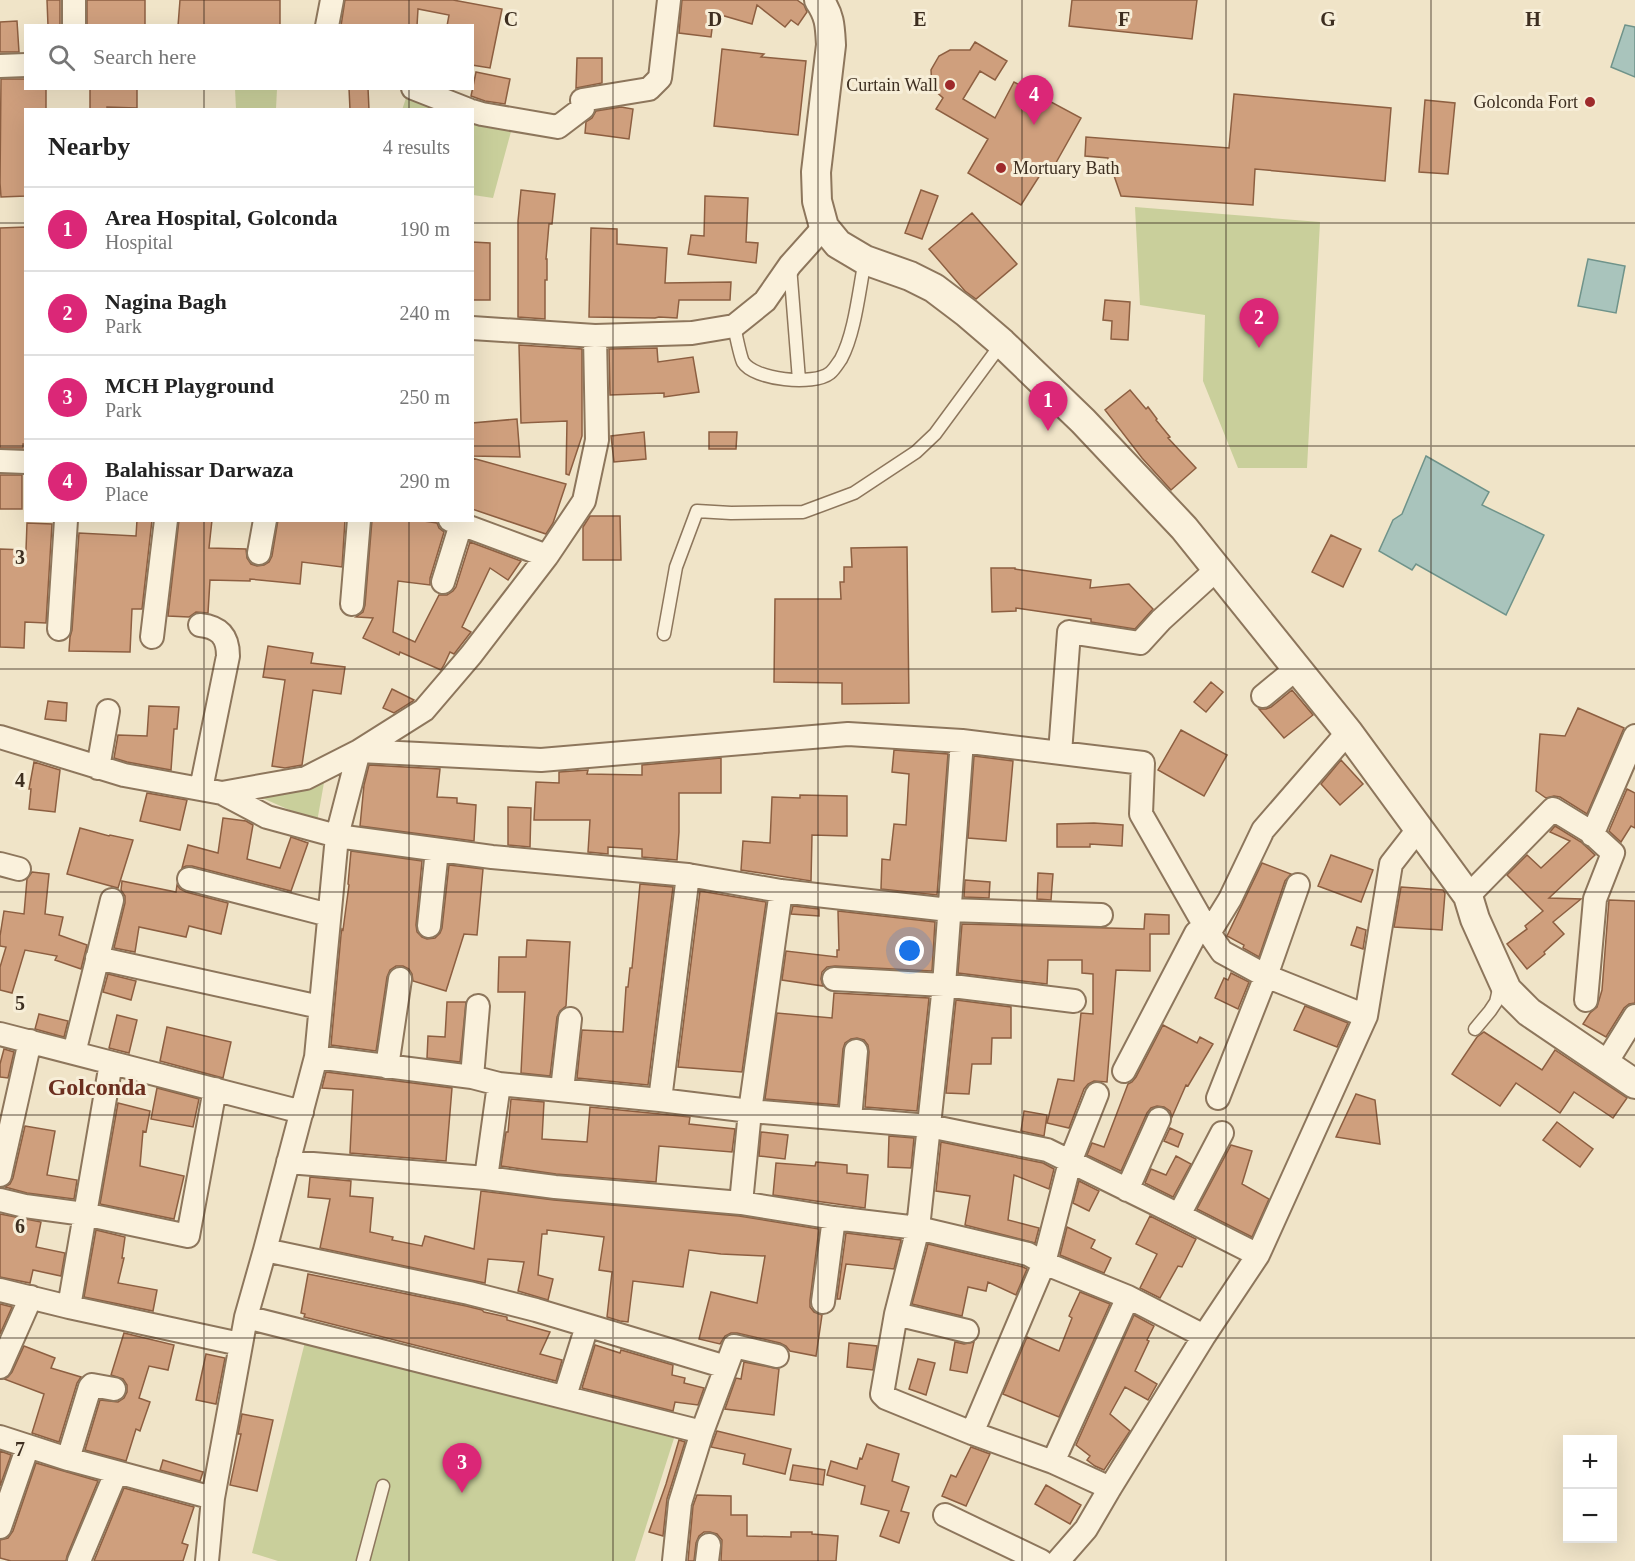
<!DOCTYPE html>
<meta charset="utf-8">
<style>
body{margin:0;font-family:"Times New Roman",serif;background:#f6f6f6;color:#222}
.controls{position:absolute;right:18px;bottom:18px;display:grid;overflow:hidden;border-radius:0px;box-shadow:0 6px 24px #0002}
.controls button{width:54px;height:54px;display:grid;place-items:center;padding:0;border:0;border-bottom:2px solid #e0e0e0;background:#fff;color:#222;font:30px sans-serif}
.you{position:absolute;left:910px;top:951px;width:21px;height:21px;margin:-15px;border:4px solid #fff;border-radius:50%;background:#1a73e8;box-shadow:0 0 0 9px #1a73e833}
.badge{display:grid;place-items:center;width:39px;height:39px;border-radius:50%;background:#db2777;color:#fff;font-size:20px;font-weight:700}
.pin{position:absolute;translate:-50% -50px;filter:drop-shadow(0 2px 3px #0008)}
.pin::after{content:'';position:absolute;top:32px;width:21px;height:18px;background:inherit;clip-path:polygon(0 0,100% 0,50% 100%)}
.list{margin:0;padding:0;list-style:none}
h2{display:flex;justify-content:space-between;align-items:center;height:78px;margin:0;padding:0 24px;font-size:26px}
h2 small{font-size:20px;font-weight:400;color:#767676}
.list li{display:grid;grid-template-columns:39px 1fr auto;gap:18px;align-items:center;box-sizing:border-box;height:84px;padding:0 24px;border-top:2px solid #e0e0e0}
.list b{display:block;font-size:22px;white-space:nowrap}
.list p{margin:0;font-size:20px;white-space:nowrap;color:#767676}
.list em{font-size:20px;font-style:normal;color:#767676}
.icon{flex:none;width:33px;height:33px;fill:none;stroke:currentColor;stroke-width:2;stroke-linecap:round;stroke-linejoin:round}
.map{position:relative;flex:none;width:1635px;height:1561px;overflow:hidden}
.search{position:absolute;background:#fff;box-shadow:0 6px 24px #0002;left:24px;top:24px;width:450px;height:66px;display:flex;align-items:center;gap:15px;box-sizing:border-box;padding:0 21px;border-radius:0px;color:#767676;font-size:22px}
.panel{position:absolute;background:#fff;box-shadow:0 6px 24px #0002;left:24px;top:108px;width:450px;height:414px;border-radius:0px}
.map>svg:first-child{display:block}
</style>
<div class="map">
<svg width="1635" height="1561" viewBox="0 0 1635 1561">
<rect width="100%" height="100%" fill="#f0e4c8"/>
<!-- green -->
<path fill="#c9cf9b" d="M235,89H277L276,109H236Z
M406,98L448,109L402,110Z
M472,117L512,128L493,198L473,195Z
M1135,207L1320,222L1307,468H1238L1203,381L1205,315L1140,305Z
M325,777L317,822L260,797Z
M305,1342L676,1432L635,1561H278L252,1553Z"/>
<!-- water -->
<path fill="#a9c4bc" stroke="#6f938a" stroke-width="1.5" d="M1625,25L1635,27V77L1611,67Z
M1588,259L1625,266L1616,313L1578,306Z
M1426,456L1489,492L1482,505L1544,535L1506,615L1416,564L1412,570L1379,551L1393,520L1402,514Z"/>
<!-- building -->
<path fill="#cf9f7d" stroke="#8d5f41" stroke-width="1.5" d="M47,0H60V26H48Z
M87,0H145V26H87Z
M180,0H280V26H178Z
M345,0H453L502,9L490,68L472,65V26H447L449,15L418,9L417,26H341Z
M682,0H797L804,5L807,12L798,25L791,20L785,27L757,5L752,24L714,13L711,37L679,33Z
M1072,0H1197L1192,39L1069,26Z
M17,21L19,52H0V22Z
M975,42L1007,61L995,80L980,71L963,99L995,118L1014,82L1081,118L1053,168L1047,164L1021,205L968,173L988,139L936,109L943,98L932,88L931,70L939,56L950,50H970Z
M722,49L764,54L761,57L806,61L798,135L714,126Z
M577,58H602V83L576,88Z
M476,72L510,79L505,104L485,101L471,96Z
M1,79H26V88H46V110H26V196L1,197L0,183Z
M90,88H137V108L107,107V110H90Z
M349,88H368L369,110H350Z
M1234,94L1391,108L1385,181L1255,169L1253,205L1121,196L1108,158L1085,156L1086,137L1229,148Z
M1425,100L1455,103L1448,174L1419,172Z
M621,107L633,109L629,139L585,133L586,122L592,118L596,111Z
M521,190L555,194L552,224H549L546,259H547V280H545V319L518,317V221Z
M921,190L938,196L922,239L905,233Z
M705,196L748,198L746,242L758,243L756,263L688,254L691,235L704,236Z
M972,213L1017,264L976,299L965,291L929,249Z
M26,227V444H23V448H0V228Z
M591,228L617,229V244L667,248L665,283L731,282L730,300H679L677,318L659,317L655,318L589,317Z
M472,242L490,243V300H472Z
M1105,300L1130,302L1128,340L1111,339L1112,321L1103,320Z
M519,345L582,349V436L569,475L566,474L567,421L521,423Z
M657,348L658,362L693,357L699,392L664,397V393L610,395L609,349Z
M1130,390L1146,409L1148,407L1157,419L1156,420L1170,437L1168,438L1196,468L1171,490L1142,458L1105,410Z
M517,419L520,457L472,456V423Z
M644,432L646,459L614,462L611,436Z
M709,432H737L736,449H709Z
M472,458L566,484L553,523L546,534L472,509Z
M0,475H22V509H0Z
M590,516H620L621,560H583V527Z
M137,520H152L142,609H132L130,652L69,651L70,637L72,630L79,533L136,536Z
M179,520H212L209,548L246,549L247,558L251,564L257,566L264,565L269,562L272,556L278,520H345L342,567L302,562L300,584L250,579V581L210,580L208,613L196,612L189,617L168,616Z
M372,520H417L437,523L439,528L444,532L430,578V585L398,581L393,632L415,642L439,595H447L453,591L456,587L470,542L521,561L508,580L490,568L462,627L471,632L454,654L450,652L444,665L441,670L400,652L399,655L363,638L373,618L356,617L363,612L365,605Z
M27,523L52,524L46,623L25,622L24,648L0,647V549L26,550Z
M1331,535L1361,549L1343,587L1312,572Z
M907,547L909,703L842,704V683L774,682L775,599H841L840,582H844V567H852L851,548Z
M991,568H1015V569L1091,580L1090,588L1129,584L1153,609L1135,629L1091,622V619L1016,608V611L992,612Z
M268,646L313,653L311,663L345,667L341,694L313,690L302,765L285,768L272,766L285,680L263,677Z
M1211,682L1223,692L1206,712L1194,702Z
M392,689L414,700L413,701L394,713L383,708Z
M1292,690L1313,715L1284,738L1259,709H1266L1271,707Z
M48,701L67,703L66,721L45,719Z
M149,706L179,707L177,729H174L171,770L127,762L114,758L118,735L147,736Z
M1578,708L1624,728L1587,814L1560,797L1554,796L1546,798L1536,791L1540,734L1565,736Z
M1181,730L1227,755L1204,796L1158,770Z
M894,750L948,754L937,895L881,889L882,859L890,860L894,824L906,825L909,774L892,772Z
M974,756L1013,761L1006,841L968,838Z
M721,758V793H679V832L677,860L642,857V849L608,847V854L588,852L590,820H534L536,782L559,783V772L588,770L587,774L642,775V765Z
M1341,760L1363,784L1340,805L1321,784Z
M34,762L60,770L55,812L29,809L31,789H29Z
M369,765L440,769L437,797L457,798V803L476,805L474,841L360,826L364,785Z
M1627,789L1635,793V828L1631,826L1621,842L1609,831Z
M147,793L187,800L180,830L140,821Z
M800,795L847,796V836L812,835L811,881L741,870L743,841L770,843L772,797L800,798Z
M508,807L531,808L530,847L508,845Z
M223,818L246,821L253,825L247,859L280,868L291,837L308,843L291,891L192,866H186L182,868L188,845L218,853Z
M1094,823L1123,825L1122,846L1090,844V847H1057V824Z
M1555,826L1581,842L1595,855L1549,898L1581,899L1553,922L1564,934L1544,952L1545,954L1527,969L1507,944L1527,929L1525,926L1543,911L1507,875L1527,855L1541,868L1570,841L1550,832Z
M80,828L109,836L110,835L133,840L118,888L67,874Z
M351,851L422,861L416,925L417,932L422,937L427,939L435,938L440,933L442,928L449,865L483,869L477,935L464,934L446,991L413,981L412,974L409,969L403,966H396L390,970L387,977L376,1051L331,1045L341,935L342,929L343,930L349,885L348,884Z
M1331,855L1373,870L1361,902L1318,886Z
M1262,863L1291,874L1285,881L1259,957L1243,948L1244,945L1227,936Z
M32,872L49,874L45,914L63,917L59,935L87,945L81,969L55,960L57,956L25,950L12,993L0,990V967L6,947L0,946V936L4,911L24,914L27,879Z
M1038,873L1053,874L1051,900L1037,899Z
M965,880L990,882L989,898L964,897Z
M122,881L176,892L177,885L180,889L186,892L228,903L221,934L189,926L186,937L139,927L135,952L114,948L125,903V896L121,890Z
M640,884L673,887L648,1085L577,1078L582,1030L623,1032L626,987H628L630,968H632Z
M1401,887L1443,890L1445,893L1442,930L1394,927Z
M700,891L766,902L742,1072L678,1067Z
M1609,900L1635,901V1003L1629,1004L1624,1008L1606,1037L1583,1024L1590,1013L1597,1007L1602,990Z
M793,906L819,909V916L791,914Z
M838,911L935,922L932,971L835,966L827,967L822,972L821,979L823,986L782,980L786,951L837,957V950H839Z
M1145,914L1169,915V934H1150V971L1116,970L1107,1082L1094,1081L1088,1084L1084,1089L1069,1128L1047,1123L1058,1079L1074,1081L1081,1013L1093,1014V974L1082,973V960H1048L1047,984L958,973L962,924L1144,929Z
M1357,927L1366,930L1363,949L1351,945Z
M527,940L570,942L566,1006L560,1011L557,1017L550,1076L521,1073L525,992H498L499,957H526Z
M1231,973L1249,982L1238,1009L1215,998L1224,978L1228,980Z
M108,974L136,981L131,1000L103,992Z
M834,993L929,998L917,1111L865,1107L869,1052L868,1045L864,1040L857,1038L851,1039L845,1043L843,1049L838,1105L765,1099L777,1013L832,1018Z
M956,1000L1011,1007V1038H992L991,1064H972L969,1094L946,1093Z
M447,1002H466L460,1062L427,1058L428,1036L445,1037Z
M1305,1006L1348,1023L1337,1047L1294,1030Z
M39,1014L68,1021L64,1037L35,1029Z
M117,1015L137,1020L129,1053L109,1048Z
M1163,1025L1197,1043L1200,1037L1213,1044L1188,1086L1186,1085L1172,1117L1170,1111L1164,1107L1157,1106L1151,1108L1147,1113L1121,1171L1087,1155L1092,1143L1104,1147L1128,1084L1132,1082L1136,1077Z
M167,1027L231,1042L223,1078L160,1061Z
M1484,1032L1542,1070L1555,1050L1627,1098L1613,1118L1574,1092L1560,1113L1516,1083L1500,1106L1452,1074L1477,1037Z
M4,1049L14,1052L8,1078L0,1077V1064Z
M326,1072L452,1088L446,1161L350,1153L353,1090L322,1088Z
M157,1088L199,1099L193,1127L151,1119Z
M1356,1094L1375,1100L1380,1144L1336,1137Z
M511,1099L544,1102L542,1139L587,1142L590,1107L690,1117L689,1124L735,1129L732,1152L659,1146L656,1182L556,1174L501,1166L506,1132H508Z
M118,1103L150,1111L146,1132L143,1131L140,1166L184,1176L174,1219L100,1204Z
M1024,1111L1047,1115L1044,1136L1021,1131Z
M1557,1122L1593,1149L1580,1167L1543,1140Z
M25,1126L55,1131L47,1175L77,1180L74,1199L27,1193L5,1187L10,1184L13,1178Z
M1170,1128L1183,1134L1178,1147L1164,1141Z
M761,1132L788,1135L785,1159L759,1156Z
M889,1136L914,1138L911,1168L888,1167Z
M941,1142L1043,1163L1054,1169L1049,1189L1014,1175L1008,1220L1039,1228L1035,1243L965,1225L970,1196L936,1191Z
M1231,1145L1252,1151L1242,1184L1269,1199L1252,1237L1197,1209Z
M1176,1156L1191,1164L1173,1197L1145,1183L1151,1169L1166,1175Z
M816,1162L847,1165V1173L868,1175L865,1208L773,1195L776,1163L815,1166Z
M310,1177L351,1181L350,1196L373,1198L370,1232L393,1237L392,1240L422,1246L425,1236L474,1249L481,1191L554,1200L739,1216L819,1229L810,1300V1307L814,1312L822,1315L816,1356L790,1351L786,1346L780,1343L737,1333H731L725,1336L720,1344L699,1339L711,1292L757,1303L765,1256L721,1254L689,1250L683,1287L633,1281L628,1322L620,1321L607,1317L612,1272L599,1270L604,1237L547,1230V1234H542L538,1275L553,1279L548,1300L518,1291L524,1262L488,1259L485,1283L320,1248L330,1199L308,1197Z
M1079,1181L1099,1191L1089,1211L1073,1203Z
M0,1214L41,1222L36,1247L65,1253L61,1276L33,1270L30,1283L0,1277Z
M1150,1216L1196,1239L1182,1267L1178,1266L1160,1298L1140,1288L1157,1254L1136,1244Z
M1067,1227L1095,1240L1091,1248L1111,1258L1104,1273L1060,1255Z
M96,1230L125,1237L122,1258H124L118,1283L157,1290L153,1311L84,1297Z
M846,1233L901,1240L894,1269L846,1264L840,1299H837Z
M928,1244L1023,1267L1027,1269L1016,1295L988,1282L986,1291L968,1287L962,1316L912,1304Z
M308,1274L466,1306L482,1310L484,1312L507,1317V1320L550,1332L540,1354L562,1360L556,1381L304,1317L305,1314L301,1313Z
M1080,1292L1110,1304L1059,1417L1003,1394L1027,1337L1059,1351L1072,1318L1069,1316Z
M0,1304L12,1307L0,1334Z
M1134,1315L1154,1326L1147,1340L1149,1341L1135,1371L1157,1384L1148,1400L1125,1387L1110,1414L1130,1431L1104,1470L1095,1466L1087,1460L1090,1456L1076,1445Z
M124,1333L174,1345L168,1370L149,1366L139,1398L150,1402L140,1431L136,1429L126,1461L85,1450L100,1400L118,1402L124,1398L127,1392V1385L123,1379L111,1375Z
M955,1342L964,1344L974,1342L967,1373L950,1370Z
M849,1343L877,1346L873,1370L847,1367Z
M595,1345L620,1353L621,1350L673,1365L672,1375L685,1378L684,1383L704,1388L698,1405L675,1402L673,1411L582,1388Z
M24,1346L55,1358L51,1368L81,1377L77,1383L59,1442L32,1433L44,1394L4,1379L8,1377L12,1372Z
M206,1354L225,1358L216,1404L196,1400Z
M918,1359L935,1363L926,1395L909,1389Z
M744,1362L779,1369L774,1415L725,1409L736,1378L741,1379Z
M242,1414L273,1420L257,1491L230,1485L241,1434H238Z
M717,1431L791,1449L785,1474L743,1464L745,1454L711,1447Z
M679,1440L685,1442L667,1499L663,1536L649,1532L666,1484Z
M867,1444L899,1454L892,1481L909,1487L901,1511L909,1513L899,1543L880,1536L889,1511L861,1504L865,1486L827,1475L831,1461L857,1469L860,1458L862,1459Z
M971,1447L990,1454L966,1506L942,1496L951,1475L956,1477Z
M0,1451L11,1455L0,1486Z
M163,1460L203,1472L200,1481L160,1470Z
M36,1463L98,1481L67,1556L66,1561H11L0,1558V1540L8,1538L13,1531Z
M793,1465L825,1470L823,1485L790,1480Z
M1046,1485L1081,1505L1070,1524L1035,1504Z
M124,1488L194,1507L182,1543L188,1545L183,1561H94Z
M697,1495L731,1496V1515H747V1536L791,1537V1532H812V1534L838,1536L836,1561H721L722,1540L717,1534L710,1532H704L699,1536L696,1543L694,1561H688L693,1506Z"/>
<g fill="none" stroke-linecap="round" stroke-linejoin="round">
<!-- service casing -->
<g stroke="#8d765c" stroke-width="15">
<path id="service" d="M790,266L799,380
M734,326C736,335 740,356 743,362C754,380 814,386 830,373C834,370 838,363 841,359C855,333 859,290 865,260
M664,634L676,567L697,511L731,513L803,512L854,493L916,452L935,434L1002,343
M1475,1029L1490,1011L1496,1002L1500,985
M363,1561L383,1486"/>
</g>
<!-- minor casing -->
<g stroke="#8d765c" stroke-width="26">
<path id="minor" d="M74,26V0
M327,26L332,0
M0,66L26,65
M413,88L469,110
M472,111L482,114L558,127L583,108L582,100L649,89L660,78L669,0
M472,328L595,336L692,333L734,326L765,301L790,265L824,227
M0,461L26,462
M450,520L547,556
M259,553L265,520
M443,582L461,524
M352,604L359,520
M200,625C219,627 228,636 228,656L201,789
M59,629L66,520
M152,637L166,520
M1263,696L1297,668
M0,737L124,775L222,793L306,778L359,751L424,710L471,655L547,556L584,501L597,440L595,336
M962,741L944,985L918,1228L896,1314L882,1394L886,1398L972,1433
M1060,753L1069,632L1140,643L1161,620L1217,569
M98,768L108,711
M222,793L267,817L337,836L492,857L688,875L781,891L949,910L1101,915
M1592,835L1635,736
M0,864L19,869
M189,879L329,915
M1468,896L1553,809L1589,831L1613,853L1595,899L1586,1000
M429,926L437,850
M1209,933L1230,899L1263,830L1348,732
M97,958L320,1007
M834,979L944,985L1074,1001
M0,1034L302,1112
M74,1053L112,900
M316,1057L472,1077L499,1084L660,1100L750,1111L929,1126L1047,1150L1179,1215L1258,1255
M1606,1063L1635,1016
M387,1067L400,979
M1124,1071L1196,933L1205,926
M472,1077L478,1006
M562,1090L570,1019
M1097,1094L1070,1162L1044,1263L972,1433L1053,1462L1110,1488
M1218,1098L1266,976L1298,885
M660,1100L688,875
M850,1119L856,1051
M288,1162L486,1178L555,1187L741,1203L834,1218L918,1228L1028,1254L1044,1263L1128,1297L1204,1336
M0,1175L30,1041
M486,1178L499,1084
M1127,1190L1159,1119
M0,1200L25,1206L84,1214L188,1236L215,1089
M741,1203L750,1111L781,891
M1179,1215L1222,1133
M265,1250L469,1293L536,1310L726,1367
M0,1290L69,1307L240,1344
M823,1302L834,1218
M69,1307L111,1063
M896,1314L967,1331
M246,1317L702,1432
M0,1367L31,1297
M565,1396L587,1326
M0,1437L68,1459L213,1498
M68,1459L90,1387L92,1385L114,1389
M1053,1462L1128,1297
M945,1515L1041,1561
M0,1527L28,1446
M79,1561L116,1473
M207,1561L213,1498L246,1317L265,1250L316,1057L337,836L359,751L541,760L848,734L962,741L1143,763L1141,814L1209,933L1222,952L1266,976L1366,1016
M674,1561L680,1503L702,1432L734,1346L777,1356
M707,1561L709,1545
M1058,1561L1086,1529L1110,1488L1204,1336L1258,1255L1366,1016L1391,864L1419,828"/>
</g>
<!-- tertiary casing -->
<g stroke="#8d765c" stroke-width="32">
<path id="tertiary" d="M819,0C830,16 830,26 831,45L816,172L817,201L824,227L838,244L865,260L910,276L934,288L967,313L1002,343L1083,421L1184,528L1348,732L1468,896L1475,919L1507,990L1529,1012L1635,1084"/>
</g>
<!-- service -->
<use href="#service" stroke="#faf1dc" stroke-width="12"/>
<!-- minor -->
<use href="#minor" stroke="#faf1dc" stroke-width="22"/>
<!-- tertiary -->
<use href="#tertiary" stroke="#faf1dc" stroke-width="28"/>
</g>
<!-- grid -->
<path fill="none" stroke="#3d2e20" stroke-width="1.5" stroke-opacity="0.55" d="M204,0V26M409,0V26M613,0V1561M818,0V1561M1022,0V1561M1226,0V1561M1431,0V1561M204,88V110M409,88V110M0,223H26M472,223H1635M0,446H26M472,446H1635M204,520V1561M409,520V1561M0,669H1635M0,892H1635M0,1115H1635M0,1338H1635"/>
<!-- markers -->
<g fill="#9e2a2b" stroke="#f7eed8" stroke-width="2">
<circle cx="950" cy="85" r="6"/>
<circle cx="1590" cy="102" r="6"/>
<circle cx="1001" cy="168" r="6"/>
</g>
<g text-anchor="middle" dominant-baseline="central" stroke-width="6" stroke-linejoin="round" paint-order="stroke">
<!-- poi labels -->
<g font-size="18" fill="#3d2e20" stroke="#f7eed8" text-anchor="end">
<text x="938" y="85">Curtain Wall</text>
<text x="1578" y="102">Golconda Fort</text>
<text x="1013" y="168" text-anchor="start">Mortuary Bath</text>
</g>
<!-- district labels -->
<g font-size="24" font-weight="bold" fill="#6b2e1e" stroke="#f7eed8">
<text x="97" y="1087">Golconda</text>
</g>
</g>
<g font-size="20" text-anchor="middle" font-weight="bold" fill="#3d2e20" stroke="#f7eed8" stroke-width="6" stroke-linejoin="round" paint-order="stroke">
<text x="511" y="26">C</text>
<text x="715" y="26">D</text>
<text x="920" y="26">E</text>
<text x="1124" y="26">F</text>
<text x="1328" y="26">G</text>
<text x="1533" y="26">H</text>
<text x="20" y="564">3</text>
<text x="20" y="787">4</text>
<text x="20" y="1010">5</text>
<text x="20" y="1233">6</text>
<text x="20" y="1456">7</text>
</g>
</svg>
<div class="controls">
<button>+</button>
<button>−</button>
</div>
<div class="you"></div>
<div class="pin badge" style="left:1048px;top:431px">1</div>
<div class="pin badge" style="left:1259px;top:348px">2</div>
<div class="pin badge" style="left:462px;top:1493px">3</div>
<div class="pin badge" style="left:1034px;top:125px">4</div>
<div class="search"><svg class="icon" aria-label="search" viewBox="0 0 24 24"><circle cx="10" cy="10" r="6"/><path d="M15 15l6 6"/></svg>Search here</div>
<section class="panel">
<h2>Nearby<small>4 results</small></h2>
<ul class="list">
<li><span class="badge">1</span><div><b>Area Hospital, Golconda</b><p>Hospital</p></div><em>190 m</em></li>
<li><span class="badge">2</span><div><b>Nagina Bagh</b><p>Park</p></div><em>240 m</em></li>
<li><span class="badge">3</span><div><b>MCH Playground</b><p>Park</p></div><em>250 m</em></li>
<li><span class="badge">4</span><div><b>Balahissar Darwaza</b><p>Place</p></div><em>290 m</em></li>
</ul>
</section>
</div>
